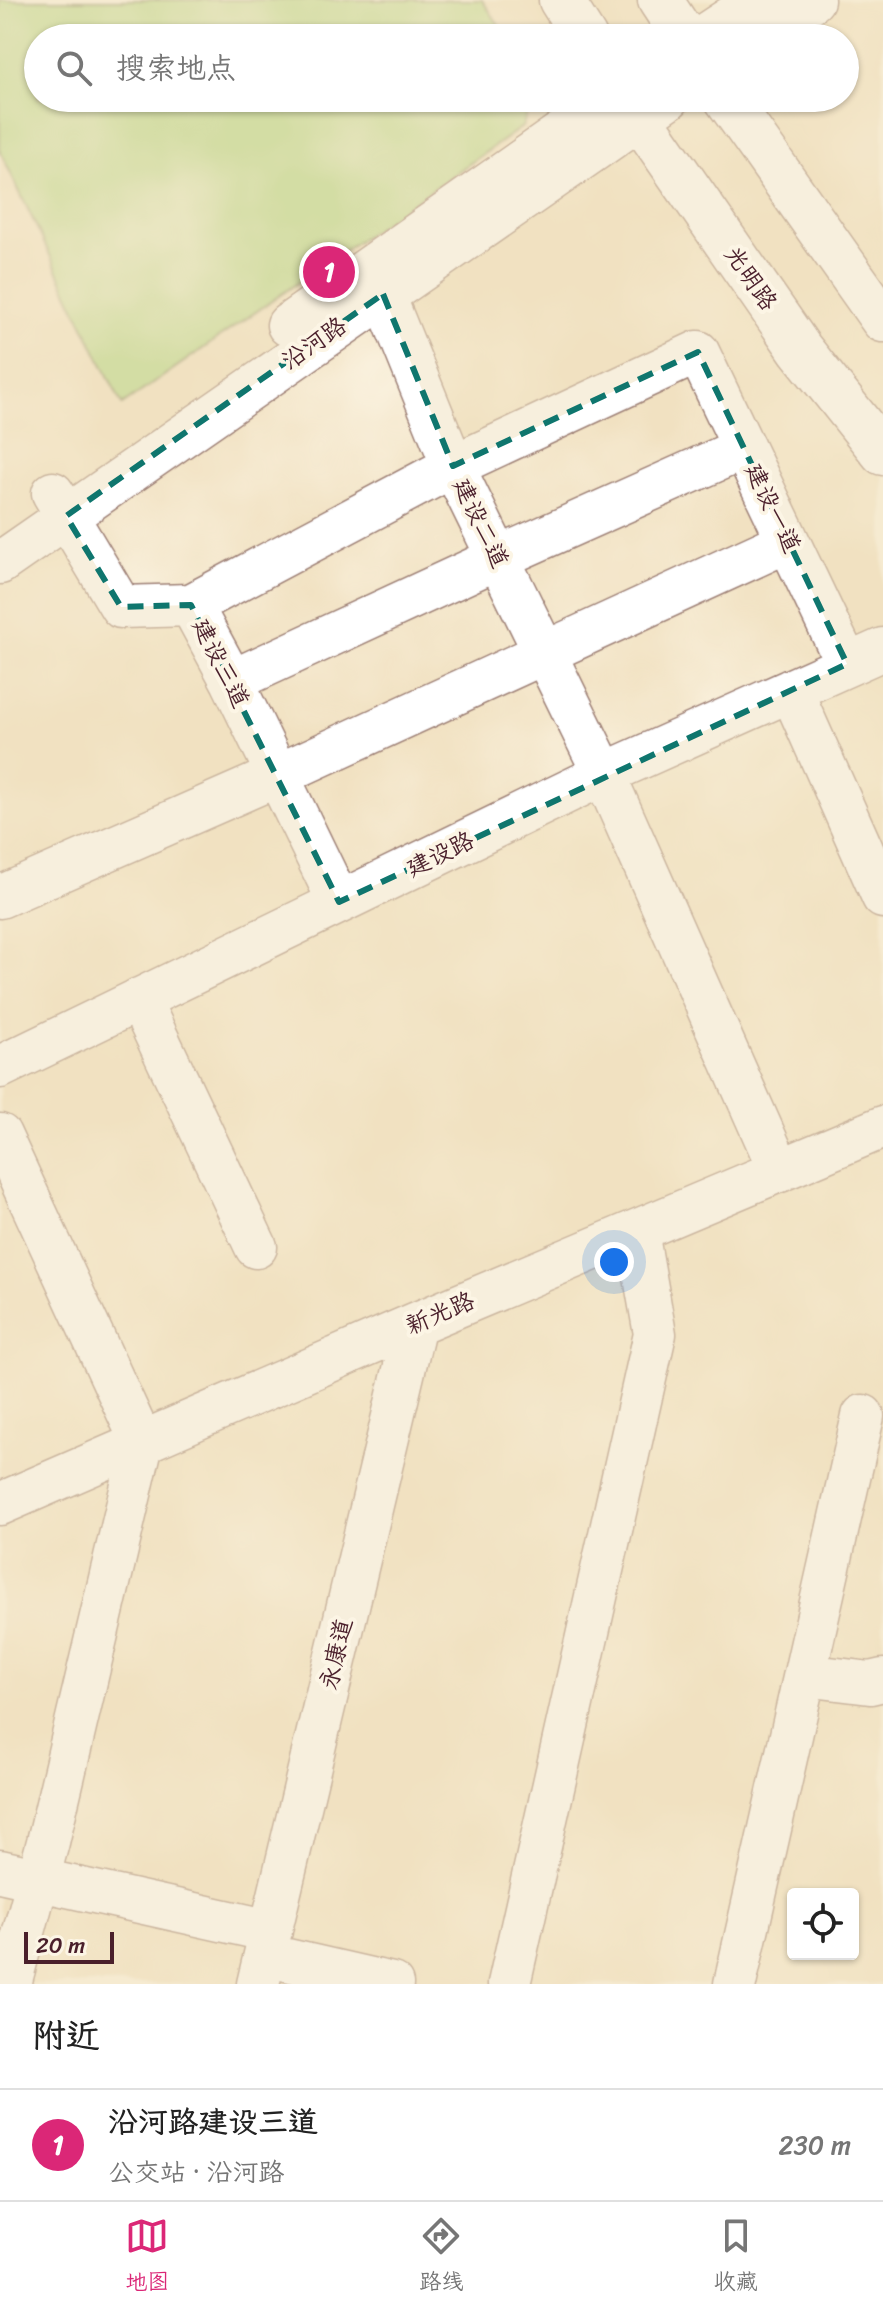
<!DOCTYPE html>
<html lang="zh">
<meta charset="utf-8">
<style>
body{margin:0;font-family:Sriracha,"LXGW WenKai TC",sans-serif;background:#f2f2f2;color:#222}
.controls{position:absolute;right:24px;bottom:24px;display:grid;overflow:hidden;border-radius:8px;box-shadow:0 2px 6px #0004}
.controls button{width:72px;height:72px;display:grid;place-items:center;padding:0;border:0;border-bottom:2px solid #e0e0e0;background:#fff;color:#222;font:40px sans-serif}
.scale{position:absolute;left:24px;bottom:20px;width:90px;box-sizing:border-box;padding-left:8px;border:4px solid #4a1f2b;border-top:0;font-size:22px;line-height:28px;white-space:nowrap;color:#4a1f2b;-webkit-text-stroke:6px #fcf5e5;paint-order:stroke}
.you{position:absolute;left:614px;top:1262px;width:28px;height:28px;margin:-20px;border:6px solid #fff;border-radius:50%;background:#1a73e8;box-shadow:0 0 0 12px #1a73e833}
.badge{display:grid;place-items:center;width:52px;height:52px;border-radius:50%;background:#db2777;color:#fff;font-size:26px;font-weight:700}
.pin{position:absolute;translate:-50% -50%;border:4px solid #fff;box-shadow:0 2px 8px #0006}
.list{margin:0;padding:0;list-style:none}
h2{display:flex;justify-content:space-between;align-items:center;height:104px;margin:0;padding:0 32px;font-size:34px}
h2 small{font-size:26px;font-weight:400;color:#767676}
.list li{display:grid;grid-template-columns:52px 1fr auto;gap:24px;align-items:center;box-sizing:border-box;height:112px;padding:0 32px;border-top:2px solid #e0e0e0}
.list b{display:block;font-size:30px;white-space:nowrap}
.list p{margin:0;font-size:26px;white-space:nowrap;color:#767676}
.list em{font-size:26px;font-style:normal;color:#767676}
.icon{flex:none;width:44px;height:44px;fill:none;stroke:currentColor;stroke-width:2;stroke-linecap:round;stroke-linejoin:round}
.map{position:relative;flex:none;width:883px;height:1984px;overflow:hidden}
.search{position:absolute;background:#fff;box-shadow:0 2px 6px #0004;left:24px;right:24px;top:24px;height:88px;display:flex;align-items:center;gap:20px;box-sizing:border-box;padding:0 28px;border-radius:44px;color:#767676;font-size:30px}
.sheet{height:216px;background:#fff}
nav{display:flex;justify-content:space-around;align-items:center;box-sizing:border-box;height:112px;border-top:2px solid #e0e0e0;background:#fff;font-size:22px;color:#767676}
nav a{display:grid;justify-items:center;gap:4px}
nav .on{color:#db2777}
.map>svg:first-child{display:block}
</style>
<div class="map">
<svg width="883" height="1984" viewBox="0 0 883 1984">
<rect width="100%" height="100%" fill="#fcf5e5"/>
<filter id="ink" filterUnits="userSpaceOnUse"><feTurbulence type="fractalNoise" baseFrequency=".0125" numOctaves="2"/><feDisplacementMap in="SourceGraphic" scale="16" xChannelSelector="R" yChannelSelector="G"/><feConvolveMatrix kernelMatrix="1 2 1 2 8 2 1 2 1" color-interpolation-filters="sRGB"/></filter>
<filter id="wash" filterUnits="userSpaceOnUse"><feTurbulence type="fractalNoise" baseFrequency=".006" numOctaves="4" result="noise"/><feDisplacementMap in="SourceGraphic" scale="32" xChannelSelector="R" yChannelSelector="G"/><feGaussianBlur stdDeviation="1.8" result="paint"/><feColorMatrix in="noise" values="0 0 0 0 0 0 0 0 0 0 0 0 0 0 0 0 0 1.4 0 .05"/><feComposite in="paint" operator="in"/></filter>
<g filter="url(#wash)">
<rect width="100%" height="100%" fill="#f1e1c1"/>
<!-- park -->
<path fill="#b0d781" stroke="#7d7b56" stroke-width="2" d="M0,0H482L508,38H38V98H533L522,127L122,405L0,151Z"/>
</g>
<g filter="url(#ink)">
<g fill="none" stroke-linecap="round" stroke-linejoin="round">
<!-- minor casing -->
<g stroke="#9e8076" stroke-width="45">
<path id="minor" d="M700,38L758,0
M757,38L813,0
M372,266L453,466L604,774L780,1171
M288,325L611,98
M53,493L121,607L191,605L232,681L339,902
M0,563L669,98
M191,605L453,466L698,352L847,664
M232,681L498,558L744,448
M791,690L883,897
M0,897L276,776L788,541
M139,999L256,1247
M0,1067L604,774L883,649
M0,1135L142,1443L48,1842L10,1984
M0,1504L415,1324L883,1127
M805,1675L870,1683L883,1680
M0,1871L271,1931
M265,1955L392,1984
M258,1984L415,1324
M509,1984L655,1334L637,1231
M735,1984L863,1416"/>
</g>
<!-- major casing -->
<g stroke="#9e8076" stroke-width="47">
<path id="major" d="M561,0L585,38
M660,0L685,38
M626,98L800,349L883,453
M726,98L883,320"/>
</g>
<!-- minor -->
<use href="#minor" stroke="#fff" stroke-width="42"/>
<!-- major -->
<use href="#major" stroke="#fff" stroke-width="44"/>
</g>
</g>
<!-- marked area -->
<path d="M0 0H883V1984H0ZM383,294L453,466L698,352L847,664L339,902L191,605L121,607L66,516Z" fill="#f1e1c1" fill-opacity=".55" fill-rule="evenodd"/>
<path fill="none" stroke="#0f766e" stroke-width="6" stroke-dasharray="16 10" stroke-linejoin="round" d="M383,294L453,466L698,352L847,664L339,902L191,605L121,607L66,516Z"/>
<g text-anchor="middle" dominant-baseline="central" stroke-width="8" stroke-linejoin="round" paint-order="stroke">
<!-- street labels -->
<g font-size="24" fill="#4a1f2b" stroke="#fcf5e5">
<text transform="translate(751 278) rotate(55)">光明路</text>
<text transform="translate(314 343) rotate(-35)">沿河路</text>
<text transform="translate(773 508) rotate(64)">建设一道</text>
<text transform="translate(481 523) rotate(64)">建设二道</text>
<text transform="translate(221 663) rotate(63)">建设三道</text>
<text transform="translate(440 854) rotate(-26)">建设路</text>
<text transform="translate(440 1313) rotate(-23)">新光路</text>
<text transform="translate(336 1654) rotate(-77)">永康道</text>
</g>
</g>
</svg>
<div class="controls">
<button><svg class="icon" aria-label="locate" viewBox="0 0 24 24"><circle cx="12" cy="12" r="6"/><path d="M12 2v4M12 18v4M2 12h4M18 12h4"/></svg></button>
</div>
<div class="scale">20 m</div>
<div class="you"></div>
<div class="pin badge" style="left:329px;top:272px">1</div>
<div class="search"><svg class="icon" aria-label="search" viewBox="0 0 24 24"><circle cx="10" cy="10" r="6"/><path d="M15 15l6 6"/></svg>搜索地点</div>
</div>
<section class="sheet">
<h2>附近<small></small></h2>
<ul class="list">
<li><span class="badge">1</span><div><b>沿河路建设三道</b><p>公交站 · 沿河路</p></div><em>230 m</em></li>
</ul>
</section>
<nav>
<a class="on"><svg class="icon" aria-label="map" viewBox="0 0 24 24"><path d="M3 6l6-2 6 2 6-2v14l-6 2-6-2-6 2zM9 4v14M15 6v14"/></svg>地图</a>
<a><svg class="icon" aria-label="directions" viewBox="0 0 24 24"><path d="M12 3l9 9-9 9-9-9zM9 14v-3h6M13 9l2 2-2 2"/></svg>路线</a>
<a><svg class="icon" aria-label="saved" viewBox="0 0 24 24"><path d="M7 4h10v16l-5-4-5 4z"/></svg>收藏</a>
</nav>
